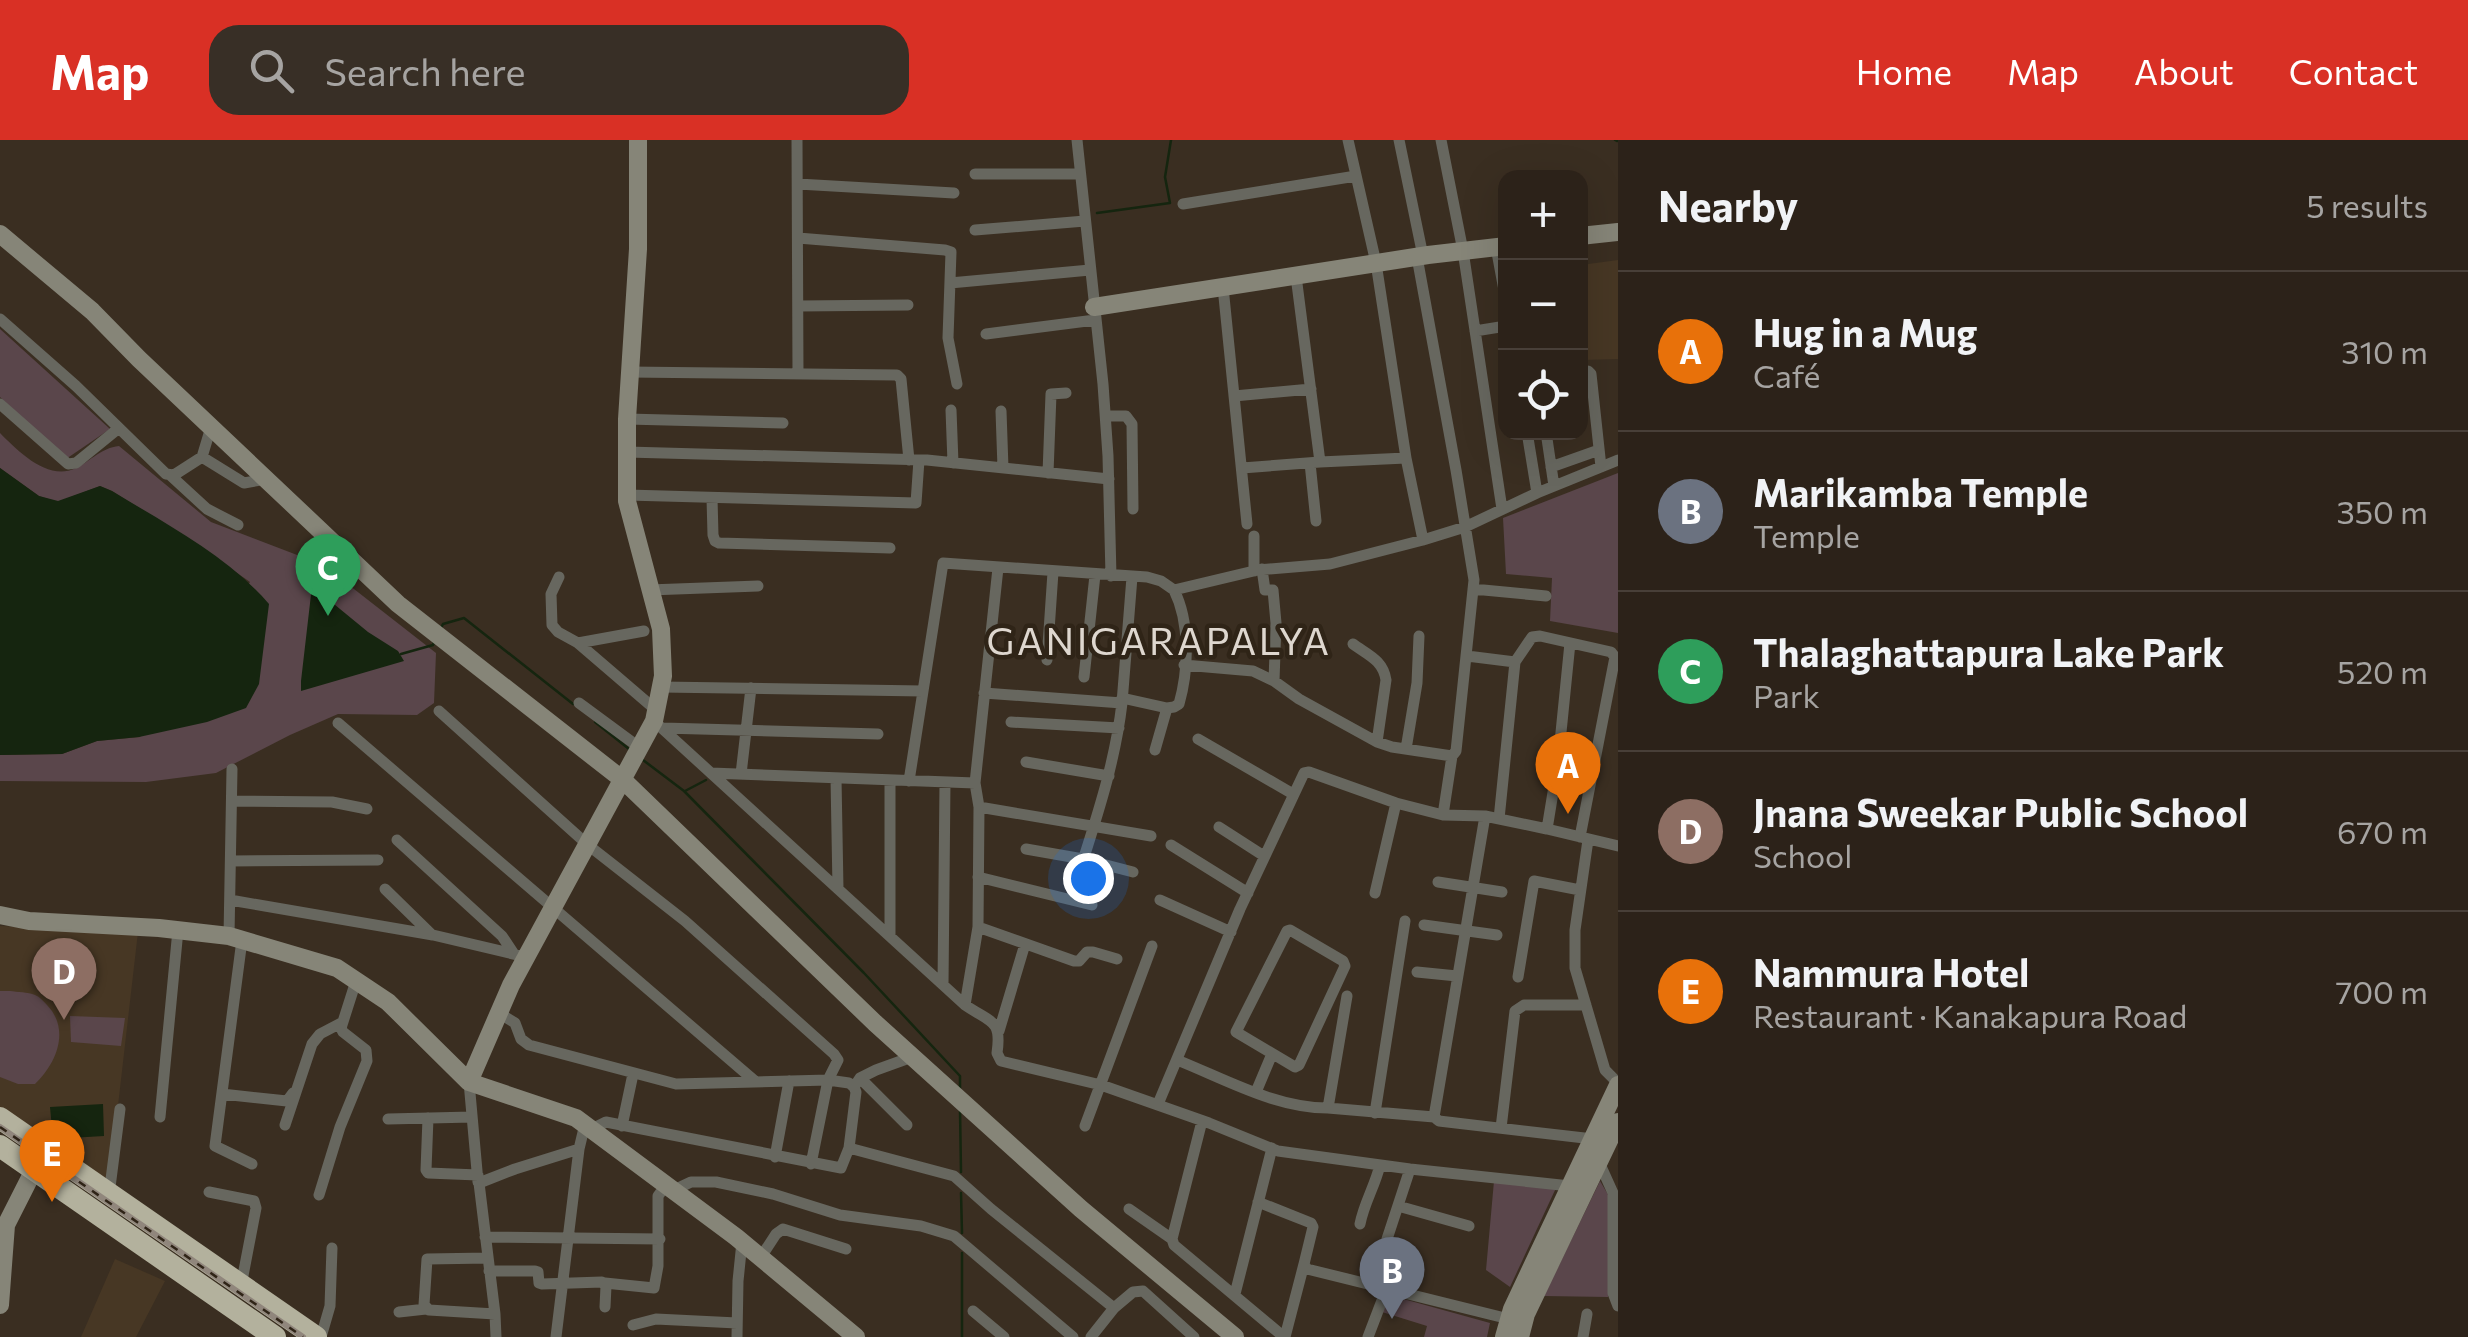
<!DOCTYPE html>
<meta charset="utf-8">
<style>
body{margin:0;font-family:Commissioner,sans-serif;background:#382f26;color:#f1f3f6}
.controls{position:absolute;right:30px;top:30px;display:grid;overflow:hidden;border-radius:20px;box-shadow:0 10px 40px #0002}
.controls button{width:90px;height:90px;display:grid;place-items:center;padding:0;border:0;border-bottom:2px solid #483f38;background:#2c2219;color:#f1f3f6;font:50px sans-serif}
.you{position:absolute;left:1088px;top:738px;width:35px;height:35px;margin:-25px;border:8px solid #fff;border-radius:50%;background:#1a73e8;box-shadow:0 0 0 15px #1a73e833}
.badge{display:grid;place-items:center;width:65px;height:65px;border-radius:50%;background:#d93025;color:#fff;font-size:32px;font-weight:700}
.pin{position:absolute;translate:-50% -82px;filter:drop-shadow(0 2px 5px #0008)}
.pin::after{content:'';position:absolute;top:52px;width:35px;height:30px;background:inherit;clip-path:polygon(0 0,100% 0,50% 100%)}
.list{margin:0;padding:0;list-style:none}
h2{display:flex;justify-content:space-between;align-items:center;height:130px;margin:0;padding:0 40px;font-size:42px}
h2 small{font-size:32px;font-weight:400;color:#a6a4a2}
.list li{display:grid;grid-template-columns:65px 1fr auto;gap:30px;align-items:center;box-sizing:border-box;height:160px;padding:0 40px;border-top:2px solid #483f38}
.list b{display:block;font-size:38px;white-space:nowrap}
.list p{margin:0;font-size:32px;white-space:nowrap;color:#a6a4a2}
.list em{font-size:32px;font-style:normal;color:#a6a4a2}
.icon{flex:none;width:55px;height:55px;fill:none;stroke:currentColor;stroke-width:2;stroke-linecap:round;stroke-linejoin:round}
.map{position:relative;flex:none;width:1618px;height:1197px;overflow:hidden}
header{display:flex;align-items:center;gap:60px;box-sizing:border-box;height:140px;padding:0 50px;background:#d93025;color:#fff}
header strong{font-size:48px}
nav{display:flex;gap:55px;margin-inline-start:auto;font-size:35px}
.search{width:700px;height:90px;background:#382f26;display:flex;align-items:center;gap:25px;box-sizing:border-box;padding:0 35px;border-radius:30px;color:#a6a4a2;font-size:38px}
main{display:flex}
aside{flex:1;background:#2c2219}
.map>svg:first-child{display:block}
</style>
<header>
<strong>Map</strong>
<div class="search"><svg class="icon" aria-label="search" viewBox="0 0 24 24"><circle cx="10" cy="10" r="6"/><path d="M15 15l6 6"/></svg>Search here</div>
<nav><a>Home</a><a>Map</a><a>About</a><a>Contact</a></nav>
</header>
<main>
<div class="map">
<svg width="1618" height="1197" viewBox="0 0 1618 1197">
<rect width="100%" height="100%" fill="#3a2e21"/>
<!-- built -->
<path fill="#473724" d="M1618,120V219L1583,220L1580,210L1581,125Z
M0,786L138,792L109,1044L0,968Z
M115,1119L165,1141L136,1197H81Z"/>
<!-- green -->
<path fill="#5a464b" d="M0,189L110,289L66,319L0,257Z
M0,293C18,311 48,342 76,328C92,320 101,308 119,306L211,382L305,418L354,449L436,513L434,563L417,575L338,574L290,595L216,633L146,642L0,641V615L62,614L97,601L140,597L250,442L184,396L112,351L100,346L58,362L39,356L0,328Z
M1618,333V493L1550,481L1552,438L1506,434L1503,378Z
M10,851C17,852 28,852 35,855C40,857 43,861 47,865C71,890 56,924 35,944H18L0,937V851Z
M70,876L125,878L121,906L71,902Z
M1494,1041L1556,1048L1510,1147L1486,1130Z
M1600,1041L1610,1058L1608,1157L1544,1156Z
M1389,1155L1490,1183L1487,1197H1424L1427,1186L1382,1172Z"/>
<!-- water -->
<path fill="#15250f" d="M0,328L39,356L58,361L100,346L112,351C166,384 228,416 269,464L259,544L246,568L207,582L139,597L97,601L62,614L0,615Z
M312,446L368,492L398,511L404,521L301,551V541Z
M103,964L104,996L53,999L50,967Z"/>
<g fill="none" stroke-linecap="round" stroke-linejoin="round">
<!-- stream -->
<path stroke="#15250f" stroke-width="2.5" d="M1615,0L1617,1
M1097,73L1170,63L1165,37L1171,0
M440,490L443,484L464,478L573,564
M401,514L433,505L434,502
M595,582L629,609
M643,620L684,651L864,833L960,936V951
M685,651L706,640
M960,969L961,1032
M961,1053L962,1093
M962,1197V1113"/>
<!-- street -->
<path stroke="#67675f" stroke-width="11" d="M797,0L798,233
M1077,0L1103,244L1108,316L1111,436
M1399,0L1423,116
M1441,0L1463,111L1502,369
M975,34H1080
M798,44L954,53
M1183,64L1356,36
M975,90L1085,81
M798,98L945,110L951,112L948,198L957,244
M1496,107L1506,161
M1296,136L1320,322L1406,318L1376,123L1348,0
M950,143L1090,130
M1223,147L1247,384
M799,166L908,165
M0,179L76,246L166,334L174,335L202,317L244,343L266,339
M1475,191L1506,186
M986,194L1095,180
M1580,231H1588L1591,234L1601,327
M629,232L897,235L901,239L909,320
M1234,256L1311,249
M0,264L68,324L76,323L119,288
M951,270L953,323
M1001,271L1003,328
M1106,276H1126L1132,284L1133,369
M627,279L783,283
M1527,292L1537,353
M1546,292L1554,346
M627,312L927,320L1109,339
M202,317L211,287
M1406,318L1423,400
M1310,323L1316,381
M1551,327L1599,310
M1242,328L1320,322
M1048,333L1051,254L1066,253
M170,335L207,369L238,385
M627,355L916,363L919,320
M712,358L713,395L715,401L719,403L890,408
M1262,429L1265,450H1273L1276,483L1274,541
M1254,431V396
M559,437L551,454L552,485L558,492L578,503L656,570
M1473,449L1546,456
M649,450L758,446
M578,503L644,491
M1353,504C1368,515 1383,520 1386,540L1377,602
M1467,516L1515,522L1532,497L1540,496L1611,512L1615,517L1580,697
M1047,520L1053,432
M1184,525L1253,531L1274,541L1299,559L1377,602L1392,607L1452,616L1456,611L1474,440L1456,330L1417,117
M1084,537L1095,435
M661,547L923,551
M984,553L1122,563L1132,437
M1122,558L1167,568L1174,567L1179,564C1189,529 1190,482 1174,450
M579,563L640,608
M439,571L588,705L685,781L834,914L838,920L828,940L811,1024
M654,581L965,865C991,883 1002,879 997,913L1001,921L1101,945L1209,983L1278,1011L1410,1029L1570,1046
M1011,582L1119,588
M338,583L756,942
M663,588L878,594
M1198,599L1293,654
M1406,609L1417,543L1419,496
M1155,610L1167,568
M1026,622L1109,636
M711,633L975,643
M741,634L751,548
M836,638L838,749
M909,641L943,423L1147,437L1161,441L1174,450L1258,430L1330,424L1423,400L1465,387L1537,353L1618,320
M232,661L332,662L367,669
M979,667L1151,696
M1443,675L1452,616
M1485,676L1434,977L1439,981L1593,999
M1499,679L1515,522
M1219,687L1264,716
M1547,689L1558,622L1570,503
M397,700L502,796L514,814
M1588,700L1575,790V828L1605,930L1618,943
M1171,705L1248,753
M1026,709L1083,719L1133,732
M231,721L378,720
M1079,733C1097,676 1115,623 1122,563
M978,737L1092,765
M1438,742L1502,752
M385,749L432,795
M1375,753L1396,663
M230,760L433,795L526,817
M1160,760L1231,792
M1424,785L1497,795
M978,787L1074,821H1079L1087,812H1093L1117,819
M1290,790L1343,821L1345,826L1299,925L1295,927L1236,892L1287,791Z
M229,796L232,629
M890,796V640
M242,800L215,1006L252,1024
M1417,832L1457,836
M1518,837L1534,741L1580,750
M943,845L945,642
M1347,856L1328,968L1434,977
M965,865L978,787L979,667L975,643L998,428
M499,873L515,883L521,899L529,905L676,944L828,940L849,943L854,947
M999,891L1025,804
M1177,920C1225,939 1275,968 1328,968
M860,938L907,985
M469,942L478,1042
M1256,952L1272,914
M222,954L287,961L293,953
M1158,964L1240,769L1304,633L1309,632L1396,663L1443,675L1485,676L1547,689L1618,706
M1375,973L1405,781
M160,977L178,790
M428,978L426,1030L428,1033L478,1035
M388,979L472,977
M1202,981L1172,1099L1174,1105L1284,1197
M285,985L312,904L320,894L341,883
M622,986L633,934
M1085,986L1152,806
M1501,988L1515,871L1524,865H1586
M592,989L606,982L841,1028L849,1008L856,952L854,947L860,938L876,930L912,917
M849,1008L954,1036L991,1069L1114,1168L1091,1197
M775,1017L789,941
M1599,1022L1613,1053V1153L1618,1166
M674,1050L691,1042H716L773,1054L840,1075L921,1086L954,1096L1073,1197
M209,1052L254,1061L256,1068L241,1146
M109,1055L120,969
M319,1055L340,987L367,921L366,910L343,892L341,888L356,841
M1258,1062L1311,1083L1313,1087L1304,1124L1307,1129L1509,1179
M1398,1066L1469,1086
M1129,1069L1172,1099
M1360,1084C1364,1063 1375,1046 1380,1025
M485,1097L660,1099
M1387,1099L1410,1029
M761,1117L776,1094L783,1089L846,1109
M488,1118L427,1119L424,1165L429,1170L495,1174
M489,1131H535L538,1132L539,1143L542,1144L602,1142L606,1146L605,1167
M605,1143L654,1148L658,1126V1056L666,1045
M1235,1154L1272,1008
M1114,1168L1133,1152L1143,1151L1194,1197
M973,1171L1004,1197
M399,1172L426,1169
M633,1185L656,1179L737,1183
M321,1197L330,1166L332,1108
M496,1197L495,1174L479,1043L515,1029L579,1009
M556,1197L579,1009L585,984
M737,1197L738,1141L742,1102
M1285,1197L1304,1124
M1368,1197L1386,1150
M1583,1197L1587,1174"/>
<!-- secondary -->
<path stroke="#868578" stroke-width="18" d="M638,0V109L627,279V361L661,489L663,536L654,581L511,845L469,942L576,978L736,1097L856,1197
M0,94L92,171L139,219L398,464L623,640L875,883L1081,1069L1235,1197
M1580,96L1618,92
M1094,167L1428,115L1506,106
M0,775L29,781L159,788L229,796L337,828L388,862L469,942
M0,1165L6,1085L44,1010
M1504,1197L1512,1169L1618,945
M1520,1197L1526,1174L1618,982"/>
<!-- highway -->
<path stroke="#b3b19d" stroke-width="22" d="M0,978L316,1197
M0,1006L275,1197"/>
<!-- rail casing -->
<g stroke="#90867c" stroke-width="6">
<path id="rail" d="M0,987L303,1197"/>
</g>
<!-- rail -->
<use href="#rail" stroke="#2f2417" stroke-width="2.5" stroke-dasharray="8" stroke-linecap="butt"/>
</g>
<g text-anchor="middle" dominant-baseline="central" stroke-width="9" stroke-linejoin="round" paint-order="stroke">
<!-- neighbourhood labels -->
<g font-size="38" letter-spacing="2.5" fill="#ded7cf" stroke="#2f2417">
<text x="1159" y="499">GANIGARAPALYA</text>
</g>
</g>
</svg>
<div class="controls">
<button>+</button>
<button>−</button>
<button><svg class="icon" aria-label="locate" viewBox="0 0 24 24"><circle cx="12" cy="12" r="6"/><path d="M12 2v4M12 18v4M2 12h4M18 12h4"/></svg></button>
</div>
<div class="you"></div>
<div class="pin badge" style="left:1568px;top:674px;background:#e8710a">A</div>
<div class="pin badge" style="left:1392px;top:1179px;background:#6b7280">B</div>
<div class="pin badge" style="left:328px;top:476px;background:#2e9e5b">C</div>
<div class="pin badge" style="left:64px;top:880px;background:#8d6e63">D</div>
<div class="pin badge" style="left:52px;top:1062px;background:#e8710a">E</div>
</div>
<aside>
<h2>Nearby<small>5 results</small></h2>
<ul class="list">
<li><span class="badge" style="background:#e8710a">A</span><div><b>Hug in a Mug</b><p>Café</p></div><em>310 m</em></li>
<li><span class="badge" style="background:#6b7280">B</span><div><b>Marikamba Temple</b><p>Temple</p></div><em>350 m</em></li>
<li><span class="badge" style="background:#2e9e5b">C</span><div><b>Thalaghattapura Lake Park</b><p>Park</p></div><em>520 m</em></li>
<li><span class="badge" style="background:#8d6e63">D</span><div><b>Jnana Sweekar Public School</b><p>School</p></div><em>670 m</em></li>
<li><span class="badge" style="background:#e8710a">E</span><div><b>Nammura Hotel</b><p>Restaurant · Kanakapura Road</p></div><em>700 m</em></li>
</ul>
</aside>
</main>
